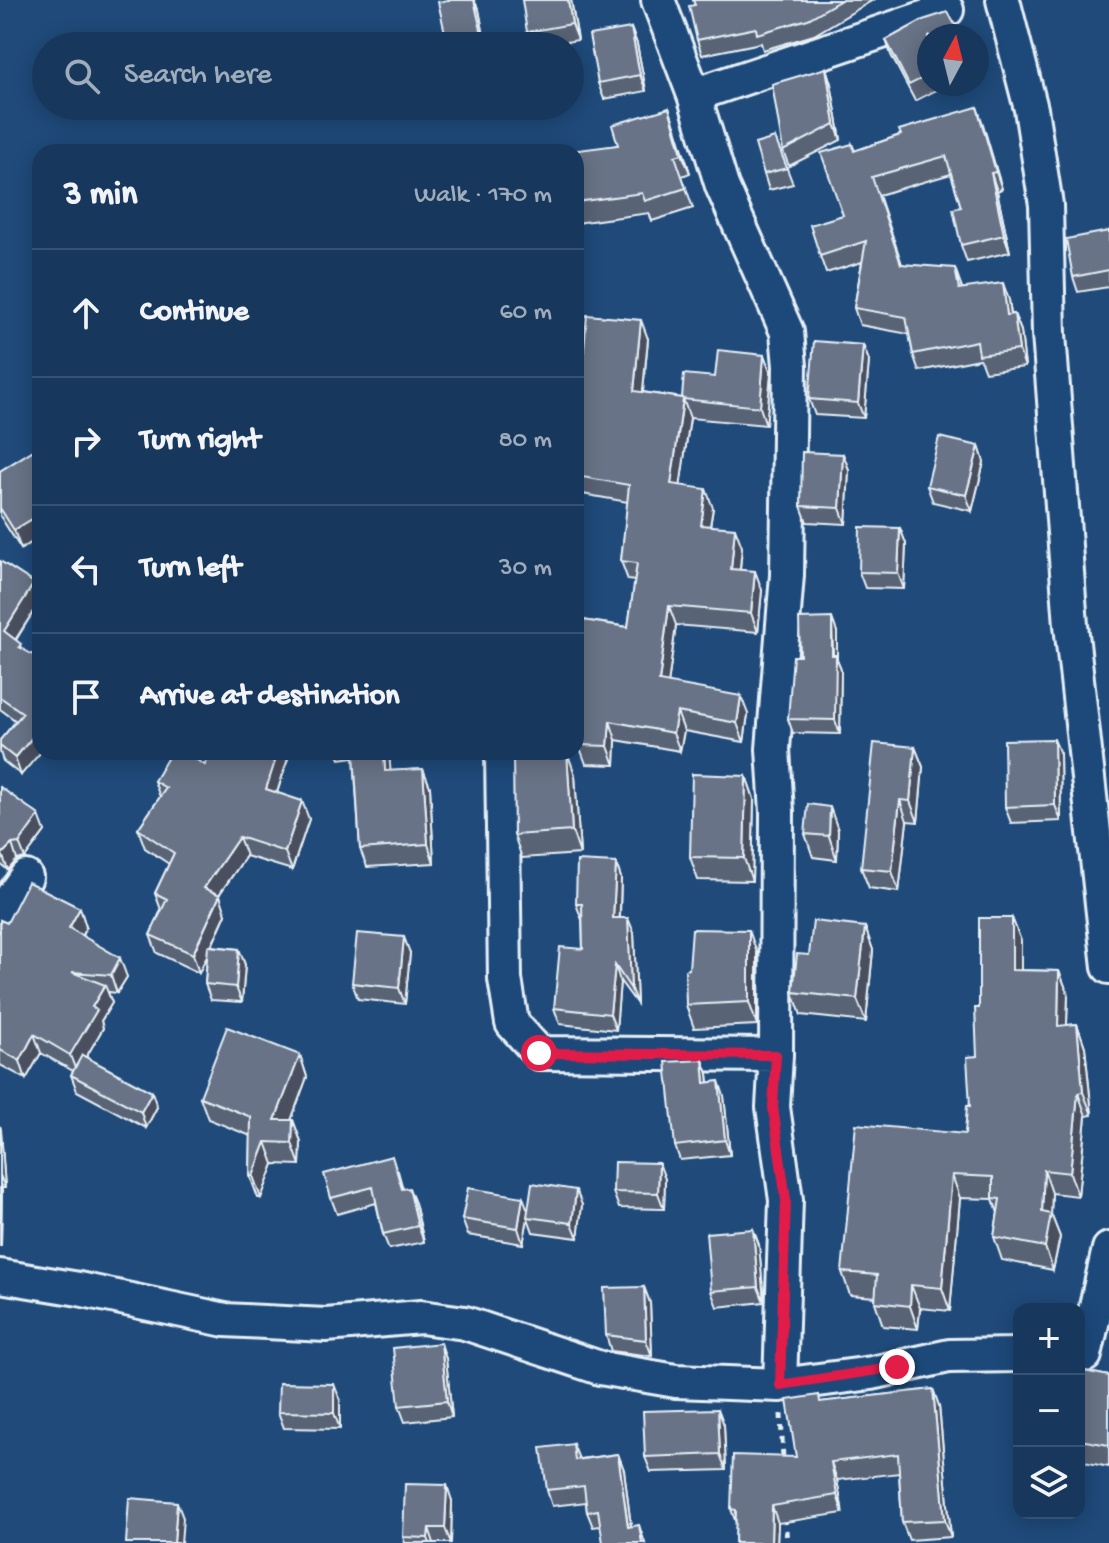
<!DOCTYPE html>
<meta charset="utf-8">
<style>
body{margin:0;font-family:"Gochi Hand",sans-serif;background:#244365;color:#f1f3f6}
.controls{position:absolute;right:24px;bottom:24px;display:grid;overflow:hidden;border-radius:16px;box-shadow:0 4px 20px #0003}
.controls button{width:72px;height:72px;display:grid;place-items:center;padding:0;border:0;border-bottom:2px solid #365272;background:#17385c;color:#f1f3f6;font:40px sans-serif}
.compass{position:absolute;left:917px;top:24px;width:72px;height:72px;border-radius:50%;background:#17385c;box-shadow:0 4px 20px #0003;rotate:7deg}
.stop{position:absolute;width:24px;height:24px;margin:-18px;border:6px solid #e11d48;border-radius:50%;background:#fff}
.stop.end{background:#e11d48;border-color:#fff;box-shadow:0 2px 8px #0008}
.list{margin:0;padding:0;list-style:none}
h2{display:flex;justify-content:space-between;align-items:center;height:104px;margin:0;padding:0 32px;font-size:34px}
h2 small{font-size:26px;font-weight:400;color:#9eacbb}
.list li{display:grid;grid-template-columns:52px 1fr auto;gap:24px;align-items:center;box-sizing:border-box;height:128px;padding:0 32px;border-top:2px solid #365272}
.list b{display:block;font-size:30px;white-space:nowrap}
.list em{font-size:26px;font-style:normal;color:#9eacbb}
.icon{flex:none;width:44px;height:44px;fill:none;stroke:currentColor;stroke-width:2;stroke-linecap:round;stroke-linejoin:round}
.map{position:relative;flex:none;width:1109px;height:1543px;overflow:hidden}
.search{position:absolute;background:#17385c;box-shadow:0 4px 20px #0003;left:32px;top:32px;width:552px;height:88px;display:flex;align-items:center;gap:20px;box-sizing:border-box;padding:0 28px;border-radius:44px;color:#9eacbb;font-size:30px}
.panel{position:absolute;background:#17385c;box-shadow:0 4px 20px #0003;left:32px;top:144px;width:552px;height:616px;border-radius:24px}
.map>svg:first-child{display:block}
</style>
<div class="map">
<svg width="1109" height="1543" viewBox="0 0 1109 1543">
<rect width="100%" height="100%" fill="#1f4a7a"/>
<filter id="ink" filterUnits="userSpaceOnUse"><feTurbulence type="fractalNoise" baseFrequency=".0125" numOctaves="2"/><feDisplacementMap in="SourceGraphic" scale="16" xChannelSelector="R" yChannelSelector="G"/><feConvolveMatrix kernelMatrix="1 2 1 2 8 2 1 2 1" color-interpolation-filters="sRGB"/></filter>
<g filter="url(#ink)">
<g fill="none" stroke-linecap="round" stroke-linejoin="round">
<!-- minor casing -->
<g stroke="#e8f1f8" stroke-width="38">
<path id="minor" d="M658,0L694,95L722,186L787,332L790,366L787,575L773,749L777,812L776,1055L773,1107L786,1200L780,1385
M1003,0L1031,109L1046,205L1049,334L1071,625L1109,967
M694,95L947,10
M502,752L505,979L512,1023L539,1053L776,1055
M0,914L26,877
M0,1276L79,1289L225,1320L326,1325L421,1317L465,1323L600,1368L676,1381L780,1385L872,1373L949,1356L1019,1355
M1085,1355L1109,1249"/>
</g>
<!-- path -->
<path stroke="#e8f1f8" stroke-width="5" stroke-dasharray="6 6" stroke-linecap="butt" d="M781,1414L783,1460
M785,1518L787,1543"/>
<!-- minor -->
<use href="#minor" stroke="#1f4a7a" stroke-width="32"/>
</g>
<!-- wall -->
<path fill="#596374" stroke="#e8f1f8" stroke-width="2" d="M571,0L578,40L541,46H533L527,32Z
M693,0H873L814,35L763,50L761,43L702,55L697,40L695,5Z
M479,10L486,46H448Z
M631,28L637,44L646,91L604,99L598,83Z
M929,36V84H948L915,101L891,55L886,40Z
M826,68L831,84L841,140L789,166L783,151Z
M977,107L1002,189L997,191L1010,252L967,262L961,245V207L951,174L879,195L902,264L961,285L962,288L1009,300L1011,314H1014L1021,331L1025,367L985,372L980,359L919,371L913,354L909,334L860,325L854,308L862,262L826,273L820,256L843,215L852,144L855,151Z
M669,108L690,173L682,176L693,208L652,221L649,213L576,223V152L618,145Z
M775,138L793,184L769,190L764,174Z
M1109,231V287L1078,292L1073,277Z
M648,339L643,392L682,398L715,377L764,355L771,373L766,425L690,418L680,485L713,508L710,526L742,547L740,570L762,590L758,632L676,625L668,683L748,714L744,742L684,731L680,751L616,740L615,765L586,764L579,745L581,711H576V619L628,627L635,581L628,580L621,561L628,502L582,494L576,527V371L582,372Z
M863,345L869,361L864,418L815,415L809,399Z
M40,446V537L21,549L0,516V471Z
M979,446L984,462L972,511L933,502L927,486Z
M843,454L849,470L846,524L807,522L801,506Z
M900,528L906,544L904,589L865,588L859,572Z
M0,561L34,583L40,598V601L16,640L23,650L21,775L3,761L0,752V740L16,721L0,709Z
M837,632V659L841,669L840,734L793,733L788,719L800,656Z
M915,747L923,767L918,822L907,821L899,892L869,888L861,868Z
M212,752H290L277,793L309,819L292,870L246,856L219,895L226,914L212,946L239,949L245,965L242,1002L211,1000L205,984L207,955L199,973L157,953L150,935L161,910L155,893L169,864L145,848L138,829L160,797L154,781L205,765Z
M337,752H389L390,771L423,769L430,787L434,863L367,867L360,849L354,757L340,759Z
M567,752L575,775L580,854L522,858L514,835Z
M1060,754L1061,821L1011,823L1005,807Z
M746,776L754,799L752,881L698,880L690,857Z
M0,787L45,831L25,858L17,860L8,870L0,864Z
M838,830L837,860L813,857L805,834Z
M616,863L621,878L620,918L634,933L637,1004L620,981L616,1030L560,1024L554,1008L583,949L582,920L576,904Z
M80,908L86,927L82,936L127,977L117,993L108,992L112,1003L101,1021L103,1028L86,1057L157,1107L146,1128L77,1091L71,1075L73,1071L41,1053L26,1079L0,1065V920L7,923Z
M1012,918L1021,941V970L1059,971L1068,994L1067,1025L1077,1024L1085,1047L1092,1115L1086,1116L1078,1196L1052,1193L1051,1214L1060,1237L1053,1270L1002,1260L994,1237L998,1213L993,1199L960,1198L950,1311L920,1308L918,1329L883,1326L875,1302V1297L850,1295L842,1272L965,1134L977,1056L979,1008Z
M865,927L873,950L866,1022L801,1015L793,992L809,955Z
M410,953L405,1004L358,999L352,983Z
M757,953V1025L694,1028L686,1005Z
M300,1055L307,1077L291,1120H293L301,1142L300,1165L274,1164L261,1198H258L250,1176L251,1136L208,1119L200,1097Z
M703,1060L708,1074L709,1082L724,1096L730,1155L680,1160L675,1146Z
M0,1126L1,1130L5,1188H2L1,1246H0Z
M398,1171L403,1189L415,1203L424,1242L389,1249L383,1234L376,1203L337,1214L331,1198Z
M665,1179L664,1209L619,1208L613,1192Z
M582,1205L578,1238L533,1232L528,1218L523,1244L468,1235L462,1219L528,1210Z
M753,1229L759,1245L764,1302L717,1307L711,1291Z
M644,1287L650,1303L652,1356L611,1351L606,1335Z
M446,1359L452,1417L405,1422L399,1406Z
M1079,1370L1109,1376V1467L1079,1461Z
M933,1389L939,1406L951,1537L909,1540L902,1522L899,1473L837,1480L843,1513L778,1523L777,1543H735L736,1523L731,1509L796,1457L821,1402Z
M340,1400V1429L284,1428L278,1412Z
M718,1409L724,1425L726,1470L651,1472L645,1457Z
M573,1444L579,1459L618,1454L624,1470L631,1526L645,1543L600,1526L593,1527L587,1512L586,1502L552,1506L547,1490Z
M452,1501L451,1543H405L403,1537Z"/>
<!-- shaded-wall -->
<path fill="#49505e" stroke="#e8f1f8" stroke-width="2" d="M474,0L479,10L486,46H485L483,39Z
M568,0H571L578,40L572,24Z
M631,28L637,44L646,91L640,75Z
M826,68L831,84L841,140L835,124Z
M977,107L983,124L1002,189L996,172Z
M669,108L676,128L690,173L682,154Z
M991,173L997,191L1010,252L1004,235Z
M955,268L961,285L965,306L959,289Z
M1003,283L1009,300L1013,332L1007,315Z
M1014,314L1021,331L1025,367L1019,350Z
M641,320L648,339L641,410L634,391Z
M863,345L869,361L864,418L858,403Z
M764,355L771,373L766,425L760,407Z
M683,399L690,418L678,502L671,484Z
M979,446L984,462L972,511L966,495Z
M843,454L849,470L846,524L840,508Z
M576,478L582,494L576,527Z
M706,489L713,508L707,544L701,525Z
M37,516L40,524V537L21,549L14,530Z
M735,528L742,547L738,588L731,569Z
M900,528L906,544L904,589L898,573Z
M755,571L762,590L758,632L751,613Z
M34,583L40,601L10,648L4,631Z
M669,606L676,625L666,700L659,681Z
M832,618L837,632V659L841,669L840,734L835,720Z
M741,696L748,714L744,742L737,723Z
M677,712L684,731L680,751L673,733Z
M610,721L616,740L615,765L608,746Z
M40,728L41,752L21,775L15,758Z
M1054,739L1060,754L1061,821L1055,805Z
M915,747L923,767L918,822L910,801Z
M278,752H290L272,808L266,789Z
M384,752H389L392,789L385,771Z
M567,752L575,775L580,854L572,831Z
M423,769L430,787L434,863L428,844Z
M746,776L754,799L752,881L744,858Z
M900,800L907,821L899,892L892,871Z
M302,801L309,819L292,870L285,852Z
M830,807L838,830L837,860L829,836Z
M39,815L45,831L25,858L19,843Z
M239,837L246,856L211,906L204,888Z
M12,844L17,860L8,870L2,854Z
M616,863L621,878L619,934L613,918Z
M220,895L226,914L199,973L193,954Z
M80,908L86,927L76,947L69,928Z
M628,918L634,933L637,1004L631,989Z
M1012,918L1021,941V993L1012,970Z
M865,927L873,950L866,1022L857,999Z
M749,930L757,953V1025L749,1002Z
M404,937L410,953L405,1004L399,988Z
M239,949L245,965L242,1002L236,987Z
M120,958L127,977L117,993L111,975Z
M615,965L620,981L616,1030L610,1014Z
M1059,971L1068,994L1066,1049L1058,1026Z
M105,985L112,1003L101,1021L103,1028L77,1073L70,1055L92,1007Z
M1077,1024L1085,1047L1092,1115L1083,1092Z
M34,1034L41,1053L26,1079L20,1061Z
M300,1055L307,1077L283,1142L275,1120Z
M703,1060L708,1074L710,1097L705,1083Z
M719,1081L724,1096L730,1155L725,1140Z
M152,1092L157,1107L146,1128L141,1112Z
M1078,1093L1086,1116L1078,1196L1070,1173Z
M293,1120L301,1142L300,1165L292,1143Z
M0,1126L1,1130L5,1188L0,1175Z
M266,1142L274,1164L261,1198L253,1176Z
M659,1163L665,1179L664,1209L658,1193Z
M1044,1170L1052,1193L1051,1216V1214L1060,1237L1053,1270L1045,1247L1042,1212Z
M952,1175L960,1198L950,1311L942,1288Z
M0,1184L2,1188L1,1246L0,1242Z
M409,1188L415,1203L424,1242L418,1226Z
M576,1190L582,1205L578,1238L572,1223Z
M523,1197L529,1213L523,1244L518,1228Z
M753,1229L759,1245L764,1302L758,1287Z
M911,1285L920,1308L918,1329L910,1306Z
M644,1287L650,1303L652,1356L646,1340Z
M441,1343L446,1359L452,1417L447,1401Z
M334,1384L340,1400V1429L334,1413Z
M933,1389L939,1406L951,1537L945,1520Z
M718,1409L724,1425L726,1470L720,1454Z
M618,1454L624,1470L633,1543L628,1527Z
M831,1462L837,1480L843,1513L837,1495Z
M447,1485L452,1501L451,1543L445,1528Z
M177,1502L183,1518L181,1543H174Z
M772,1506L778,1523L777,1543H771Z
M639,1525L645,1543H642Z
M429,1528L434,1543H430L428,1538Z"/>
<!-- building -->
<path fill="#687387" stroke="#e8f1f8" stroke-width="2" d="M447,0H474L483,39L448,46L438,2Z
M522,0H568L572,24L527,32Z
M693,0H841L808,19L757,34L756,28L697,40L689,6L695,5Z
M948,12L961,36H929V75L909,85L886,40L923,20Z
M631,28L640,75L598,83L589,35Z
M826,68L835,124L783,151L772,84Z
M977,107L996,172L991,173L1004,235L961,245L953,209L961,207L946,156L872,177L901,264L955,268L959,289L1003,283L1007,315L1014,314L1019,350L979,355L977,341L913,354L906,317L854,308L866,241L820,256L810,225L843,215L821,153L852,144L854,151L901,135L899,130Z
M669,108L682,154L675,156L686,188L645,201L642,193L576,202V152H563L618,145L612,125Z
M775,138L787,168L764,174L755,144Z
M1109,231V270L1073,277L1066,239Z
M587,315L641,320L634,391L682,398L684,374L715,377L718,350L764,355L760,407L683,399L671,484L706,489L701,525L735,528L731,569L755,571L751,613L669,606L659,681L741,696L737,723L677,712L673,733L610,721L608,746L579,745L581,694L576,693V619L628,627L637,563L621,561L629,485L576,476V371L582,372Z
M814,341L863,345L858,403L809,399Z
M939,437L979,446L966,495L927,486Z
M40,446V522L37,516L14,530L0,508V471Z
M802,452L843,454L840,508L801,506Z
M860,527L900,528L898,573L859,572Z
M0,561L34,583L4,631L21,644L19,647L40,659V728L15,758L0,746V740L23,713L0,697Z
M832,618V655H836L835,720L788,719L793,656H800L799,619Z
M1054,739L1055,805L1005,807L1004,740Z
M874,743L915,747L910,801L900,800L892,871L861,868Z
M171,752H184L205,765L212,752H278L266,789L302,801L285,852L239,837L204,888L220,895L193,954L150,935L167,899L155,893L174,853L138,829L166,788L154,781Z
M354,752H384L385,771L423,769L428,844L360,849Z
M567,752L572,831L514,835L513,755Z
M692,774L746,776L744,858L690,857Z
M0,787L39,815L19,843L12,844L2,854L0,852Z
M808,804L830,807L829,836L805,834Z
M577,861L616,863L613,918H628L631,989L615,965L610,1014L554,1008L560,947L583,949L582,904H576Z
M28,882L80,908L69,928L120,958L111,975L72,972L105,985L92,1007L97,1010L70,1055L34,1034L20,1061L0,1050V920L7,923Z
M979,918H1012V970L1059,971L1058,1026L1077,1024L1083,1092L1078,1093L1070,1173L1044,1170L1042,1212L1051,1214L1045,1247L994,1237L1000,1199L993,1198V1177L952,1175L942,1288L911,1285L910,1306L875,1302L877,1275L842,1272L856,1124L965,1134L967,1106H970L967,1057L977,1056L975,1008H979Z
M813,921L865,927L857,999L793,992L797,954L809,955Z
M692,929L749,930V1002L686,1005L685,970L689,969Z
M357,933L404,937L399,988L352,983Z
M208,946L239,949L236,987L205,984Z
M227,1027L300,1055L275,1120H293L292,1143L266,1142L253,1176H250L251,1117L200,1097Z
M82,1055L152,1092L141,1112L71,1075Z
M703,1060L705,1083L719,1081L725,1140L675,1146L666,1062Z
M392,1156L402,1189L409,1188L418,1226L383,1234L373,1187L331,1198L324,1174Z
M614,1162L659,1163L658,1193L613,1192Z
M532,1183L576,1190L572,1223L527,1217Z
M468,1188L523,1197L518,1228L462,1219Z
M753,1229L758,1287L711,1291L706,1233Z
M644,1287L646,1340L606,1335L604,1288Z
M441,1343L447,1401L399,1406L393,1348Z
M1079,1370L1109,1376V1445L1079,1440Z
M279,1383L334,1384V1413L278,1412Z
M933,1389L945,1520L902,1522L898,1454L831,1462L837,1495L772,1506L771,1543H735L736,1510L731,1509L733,1455L796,1457L787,1400L819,1395L820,1402Z
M718,1409L720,1454L645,1457L643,1411Z
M573,1444L575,1460L618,1454L628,1527L639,1525L642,1543H603L598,1510L587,1512L584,1486L547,1490L541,1448Z
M405,1484L447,1485L445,1528H429L428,1538L403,1537Z
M129,1498L177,1502L174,1543H126Z"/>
</g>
<g fill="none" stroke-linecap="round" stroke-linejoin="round" filter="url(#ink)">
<!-- route -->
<path stroke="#e11d48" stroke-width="10" d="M539,1053L776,1055L773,1107L786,1200L780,1385L897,1367"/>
</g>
</svg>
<div class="controls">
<button>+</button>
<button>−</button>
<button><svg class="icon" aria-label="layers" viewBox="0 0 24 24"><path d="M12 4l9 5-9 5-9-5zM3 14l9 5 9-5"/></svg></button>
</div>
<svg class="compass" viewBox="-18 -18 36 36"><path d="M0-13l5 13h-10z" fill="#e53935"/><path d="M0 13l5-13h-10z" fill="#9eacbb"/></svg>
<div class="stop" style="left:539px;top:1053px"></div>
<div class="stop end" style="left:897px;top:1367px"></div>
<div class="search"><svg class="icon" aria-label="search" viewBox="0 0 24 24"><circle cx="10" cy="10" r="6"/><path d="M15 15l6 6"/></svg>Search here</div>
<section class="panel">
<h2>3 min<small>Walk · 170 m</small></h2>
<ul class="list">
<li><svg class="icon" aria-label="ahead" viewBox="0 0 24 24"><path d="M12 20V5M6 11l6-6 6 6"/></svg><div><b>Continue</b></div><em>60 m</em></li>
<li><svg class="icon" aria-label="right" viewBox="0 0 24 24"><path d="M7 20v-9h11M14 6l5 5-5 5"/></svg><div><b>Turn right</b></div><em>80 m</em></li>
<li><svg class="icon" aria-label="left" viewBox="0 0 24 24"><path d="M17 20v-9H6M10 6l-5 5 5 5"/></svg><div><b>Turn left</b></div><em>30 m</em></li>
<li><svg class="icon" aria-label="arrive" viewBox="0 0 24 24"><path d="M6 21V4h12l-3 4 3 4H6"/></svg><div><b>Arrive at destination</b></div></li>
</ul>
</section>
</div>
